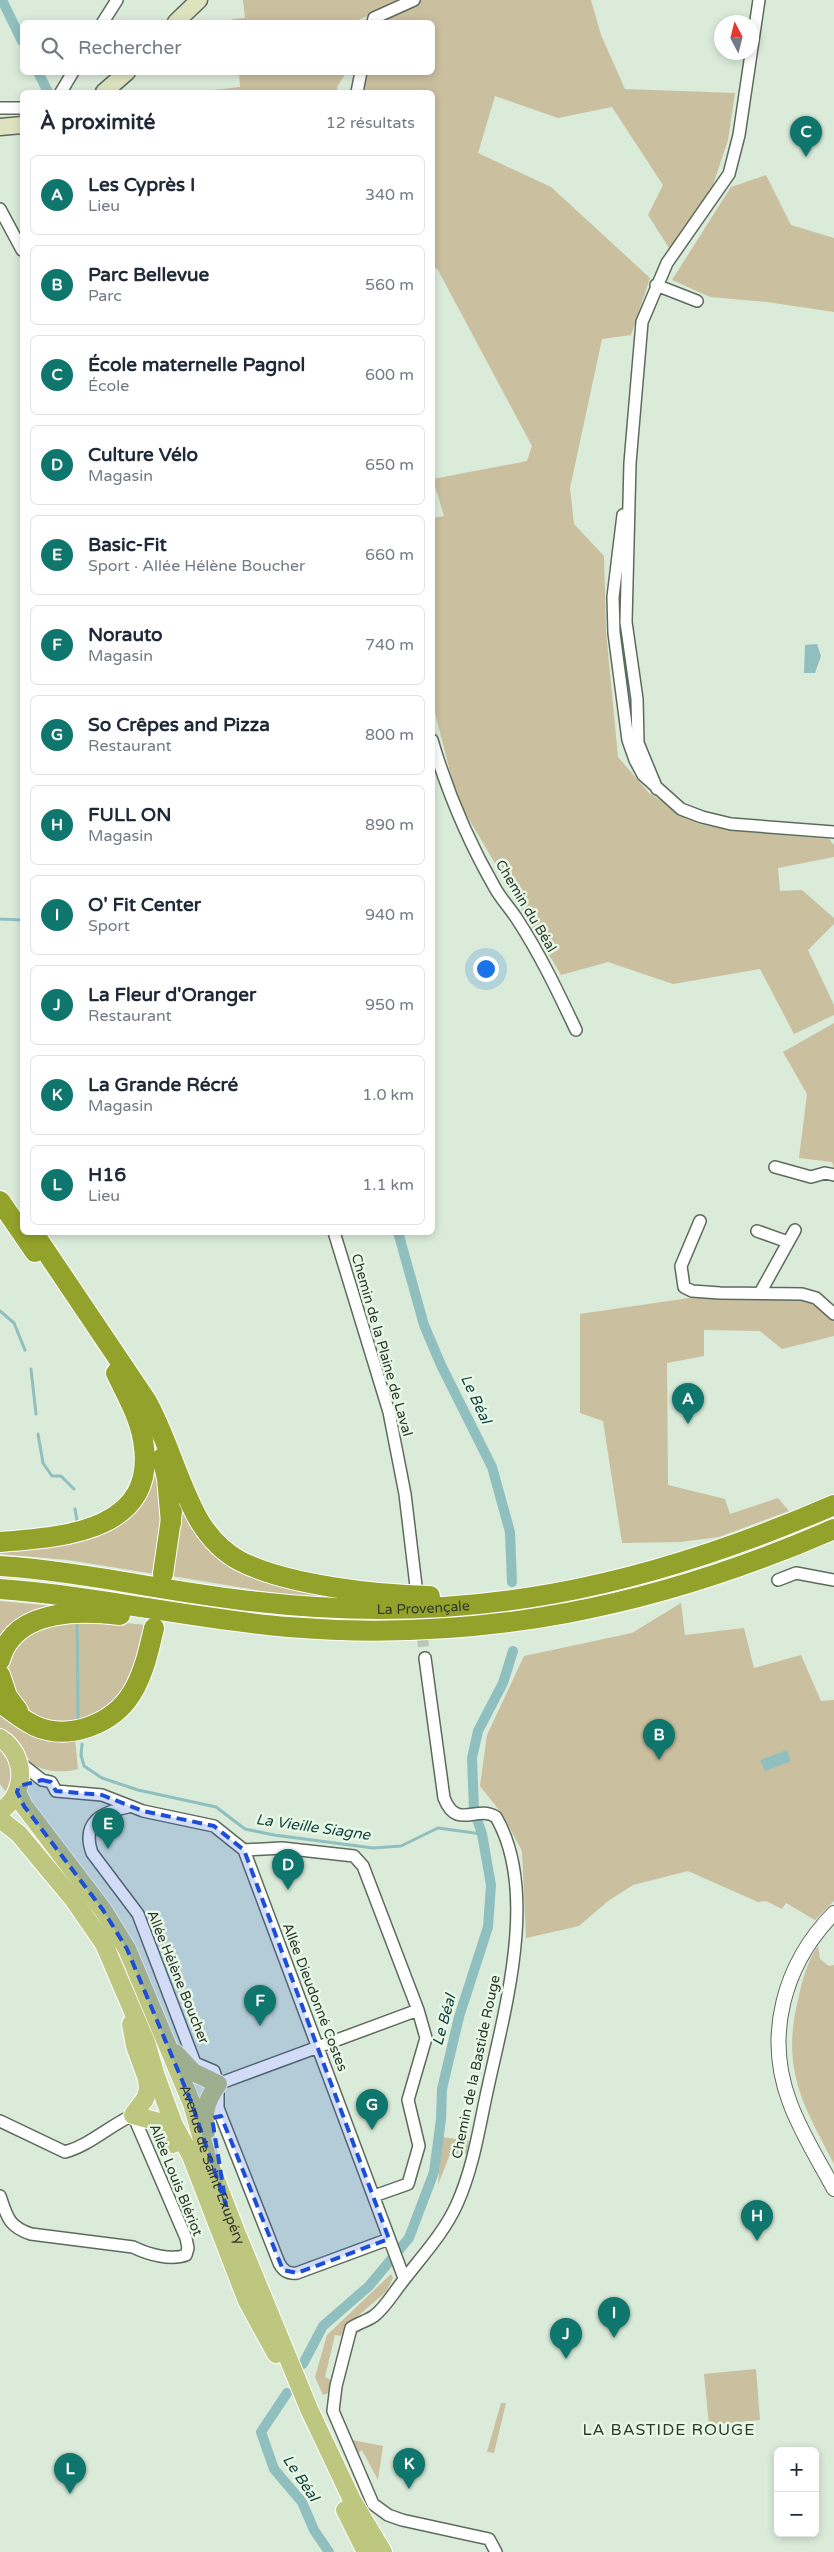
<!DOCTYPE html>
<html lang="fr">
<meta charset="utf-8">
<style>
body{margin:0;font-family:"Varela Round",sans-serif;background:#f6f6f7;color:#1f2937}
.controls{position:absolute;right:15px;bottom:15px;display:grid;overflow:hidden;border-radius:8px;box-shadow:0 2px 8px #0003}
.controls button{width:45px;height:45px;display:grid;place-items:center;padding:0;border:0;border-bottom:1px solid #e0e1e3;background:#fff;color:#1f2937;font:25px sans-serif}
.compass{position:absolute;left:714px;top:15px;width:45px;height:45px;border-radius:50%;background:#fff;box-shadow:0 2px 8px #0003;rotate:353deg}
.you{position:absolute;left:485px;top:968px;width:18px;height:18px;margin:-12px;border:4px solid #fff;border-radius:50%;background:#1a73e8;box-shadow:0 0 0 8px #1a73e833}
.badge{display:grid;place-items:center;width:32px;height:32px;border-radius:50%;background:#0f766e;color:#fff;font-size:16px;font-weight:700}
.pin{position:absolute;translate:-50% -41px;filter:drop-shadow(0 1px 2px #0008)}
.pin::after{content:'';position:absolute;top:26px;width:18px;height:15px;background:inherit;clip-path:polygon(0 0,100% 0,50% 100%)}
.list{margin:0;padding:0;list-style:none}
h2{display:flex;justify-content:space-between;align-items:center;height:65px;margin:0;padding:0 20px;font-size:21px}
h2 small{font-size:16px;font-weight:400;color:#747a83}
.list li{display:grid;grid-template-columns:32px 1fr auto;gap:15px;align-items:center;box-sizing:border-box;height:80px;margin:0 10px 10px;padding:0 10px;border:1px solid #e0e1e3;border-radius:8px}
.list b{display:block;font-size:19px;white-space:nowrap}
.list p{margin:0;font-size:16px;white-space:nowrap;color:#747a83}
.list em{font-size:16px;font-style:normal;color:#747a83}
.icon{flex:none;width:28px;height:28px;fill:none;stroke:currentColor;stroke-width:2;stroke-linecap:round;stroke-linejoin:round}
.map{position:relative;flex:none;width:834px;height:2552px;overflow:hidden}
.search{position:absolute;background:#fff;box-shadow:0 2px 8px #0003;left:20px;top:20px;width:415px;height:55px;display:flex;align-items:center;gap:12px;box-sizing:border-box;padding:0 18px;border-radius:8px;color:#747a83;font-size:19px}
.panel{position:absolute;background:#fff;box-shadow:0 2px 8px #0003;left:20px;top:90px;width:415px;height:1145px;border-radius:8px}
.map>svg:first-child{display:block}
</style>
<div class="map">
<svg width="834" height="2552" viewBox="0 0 834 2552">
<rect width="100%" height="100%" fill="#daebd9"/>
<!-- green -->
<path fill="#cabf9f" d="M243,0H407L353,22H232V19L245,18Z
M421,0H591L601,35L625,89L735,93L728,140L710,194L671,251L648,215L663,185L612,107L558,118L495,96L478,153L551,187L650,278L631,335L602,339L570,488L574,524L604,556L606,631L618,757L649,793L699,824L736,831L829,839L834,845V857L778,868L780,891L802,890L834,918V924L808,950L834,1005V1015L794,1034L760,969L673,984L608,962L561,975L457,799L433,705V518L444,516L433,479L527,461L532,446L438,270L433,266L432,92H362L364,73L432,72V22H376Z
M239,73V72L346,73L337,87L338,92H197L240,87Z
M766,175L791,225L834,238V312L767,302L710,297L672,280L731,187Z
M834,1023V1168L832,1162L799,1158L807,1094L783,1052Z
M782,1295L812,1301L834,1319V1336L782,1349L760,1331L704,1330V1356L667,1363L668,1485L725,1499L730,1514L778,1498L789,1511L719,1537L680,1542L622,1543L603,1421L580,1413V1314L696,1297Z
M149,1437C170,1487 161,1522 155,1574L68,1560L0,1554V1546L122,1520Z
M182,1496L201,1536L343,1598L280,1594L172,1576Z
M0,1601L54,1606L0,1641Z
M681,1603L685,1635L744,1628L754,1668L801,1655L821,1701L834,1700V1901L815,1920L786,1903L782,1909L766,1901L758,1902L688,1871L633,1885L608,1901L579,1926L526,1938L522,1851L503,1815L480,1786L487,1735L524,1656L632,1633Z
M90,1619L145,1625C137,1652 132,1689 108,1707C85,1724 43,1727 23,1706C18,1701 15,1692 12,1686C0,1655 14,1641 41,1626C54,1620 76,1621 90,1619Z
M0,1709L75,1739L78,1769C65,1773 39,1773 29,1760C18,1744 20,1739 0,1729Z
M0,1749C13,1761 13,1777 7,1793L0,1784Z
M818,1946L820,1959L829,1966L834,1965V2164C803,2104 781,2070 798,2000C802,1981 807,1962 818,1946Z
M442,2137L469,2141L467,2154H450L438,2185Z
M391,2274L393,2278L386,2292L346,2326L341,2336L335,2335L325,2377L331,2380L329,2393L323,2395L315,2377L327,2335Z
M756,2369L760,2420L709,2425L704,2374Z
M501,2403H506L494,2453L487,2452Z
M352,2440L383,2446L378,2480L362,2450L357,2454Z"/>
<!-- water -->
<path fill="#90bfbf" d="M817,644L821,656L815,673H804L805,645Z
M787,1750L791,1761L765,1771L760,1760Z"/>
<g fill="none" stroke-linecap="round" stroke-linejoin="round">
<!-- stream -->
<path stroke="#90bfbf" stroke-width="3" d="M0,919L22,920
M0,1311L14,1323L25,1350
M31,1369L36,1414
M38,1434L43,1463L52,1476H61L74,1489
M75,1509L77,1521
M77,1622L78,1718
M82,1744L81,1755L84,1766L102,1778L138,1790L216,1807L245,1829L274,1835L373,1848L401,1846L438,1828L482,1834"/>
<!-- canal -->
<path stroke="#90bfbf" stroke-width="10" d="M2,0L22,41
M38,72L48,92
M398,1232L424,1325L441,1365L492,1467L510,1532L512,1582
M303,2364L323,2326L369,2286L409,2238L434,2172L441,2119L442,2089L459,2017L488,1927L491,1885L482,1834L474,1810L472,1758L478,1731L503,1683L513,1651
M287,2393L261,2432L274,2469L302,2502L314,2530L329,2552"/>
<!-- minor-tunnel -->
<path stroke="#b8c7b7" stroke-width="11" stroke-dasharray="11 5.5" stroke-linecap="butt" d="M418,1603L425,1658"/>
<!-- minor casing -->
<g stroke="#5d6b5c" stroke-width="14">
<path id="minor" d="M103,22L117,0
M373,22L374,18L414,0
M61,92L73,72
M357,92L361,72
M0,108H22
M0,209L22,250
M656,285L697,301
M623,515L613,597L614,633L628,740L635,760L643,775L681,809L702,817L731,824L834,832
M432,740C447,791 468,841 495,888C501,899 510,908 517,919C540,954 558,992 576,1030
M657,789L638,743L637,699L626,622L630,463L642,322L667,263L729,174L739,135L759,0
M775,1167L811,1177L825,1173L834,1175
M700,1221L681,1266L684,1287L692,1291L720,1293L802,1294L816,1298L834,1314
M757,1231L788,1242
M334,1232L389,1412L405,1494L416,1586
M760,1293L795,1230
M778,1580L796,1573L834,1580
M425,1658L444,1798C457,1831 477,1804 496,1817C539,1891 505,2009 488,2087C479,2127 474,2166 457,2204C444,2233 422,2256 403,2281C394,2292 385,2308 374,2316C367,2321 358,2323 351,2328L336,2386L333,2411L373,2504L388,2515L402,2520L489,2539L496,2552
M18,1761L42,1780
M42,1780L51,1782L56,1791L102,1795L143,1811L214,1826L244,1850L404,2278
M128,1807C102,1812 81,1822 92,1853L138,1914L195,2063L214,2071L218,2084V2108L279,2263C283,2271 288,2274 297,2273L389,2239
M244,1850L282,1848L354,1856L363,1866L418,2010L426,2038L408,2100L419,2146L408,2184L374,2196
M218,2084L418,2010
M0,2121L65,2152C90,2145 109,2126 133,2115L186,2238L188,2248L186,2255C171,2261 147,2254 133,2247L31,2234C9,2227 7,2217 0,2196"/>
</g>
<!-- tertiary casing -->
<g stroke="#5d6b5c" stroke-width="16">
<path id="tertiary" d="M834,1913C784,1964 764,2035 790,2103C801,2133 819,2161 834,2189"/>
</g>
<!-- secondary casing -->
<g stroke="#5d6b5c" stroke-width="19">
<path id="secondary" d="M176,22L199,0
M104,92L127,72
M0,127L22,125"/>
</g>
<!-- primary casing -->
<g stroke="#fff" stroke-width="20">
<g id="primary">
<path d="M0,1738C27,1755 27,1795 0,1811"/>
<path id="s1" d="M17,1792L24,1806L103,1910L127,1949L192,2104L207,2157L237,2234L309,2409L352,2500L383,2552"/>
<path d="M0,1819L19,1834L73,1899L104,1944L146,2042L156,2076L174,2125L191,2156L247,2301L276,2354"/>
<path d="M131,2024L135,2046L147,2079L148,2089L145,2099L133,2115L159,2122L173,2144"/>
<path d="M175,2053L193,2072L218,2084C207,2100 202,2111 207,2130"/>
<path d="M345,2510L366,2552"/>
</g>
</g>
<!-- motorway casing -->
<g stroke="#fff" stroke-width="22">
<g id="motorway">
<path d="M0,1201L35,1252"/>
<path d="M33,1232L146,1400C168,1439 178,1484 200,1522C210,1538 223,1552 240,1561C287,1585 377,1595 430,1596"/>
<path d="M162,1458L167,1478L171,1523"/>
<path d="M0,1542C65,1537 159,1531 143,1440C139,1416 126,1394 116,1373"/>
<path id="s2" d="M0,1566C88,1572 172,1593 259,1602C467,1626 643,1588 834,1505"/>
<path d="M163,1574L172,1512"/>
<path d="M0,1589C97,1596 192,1619 288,1627C481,1643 658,1606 834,1529"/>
<path d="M0,1660C14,1609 78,1610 120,1615"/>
<path d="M0,1675L7,1696L18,1711"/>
<path d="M0,1702C11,1711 23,1720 35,1726C69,1741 113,1724 132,1693C144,1673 149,1650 154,1628"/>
</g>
</g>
<!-- minor -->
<use href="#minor" stroke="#fff" stroke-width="11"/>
<!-- tertiary -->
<use href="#tertiary" stroke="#fff" stroke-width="14"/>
<!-- secondary -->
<use href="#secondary" stroke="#dee3bf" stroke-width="16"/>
<!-- primary -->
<use href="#primary" stroke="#bec77f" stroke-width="18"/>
<!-- motorway -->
<use href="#motorway" stroke="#92a22a" stroke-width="20"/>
</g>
<!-- marked area -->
<path fill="#1d4ed8" fill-opacity="0.2" stroke="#1d4ed8" stroke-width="4" stroke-dasharray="10 6" stroke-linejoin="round" d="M42,1780L51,1782L56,1791L102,1795L143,1811L214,1826L244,1850L389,2239L297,2273L283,2270L221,2116L212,2118L226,2205L192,2104L127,1949L103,1910L24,1806L17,1792L19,1786Z"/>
<g text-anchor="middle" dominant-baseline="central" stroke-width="5" stroke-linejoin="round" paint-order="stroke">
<!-- street labels -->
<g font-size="14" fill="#313730" stroke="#e7f8e6">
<text transform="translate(526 906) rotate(59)">Chemin du Béal</text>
<text transform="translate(382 1345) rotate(74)">Chemin de la Plaine de Laval</text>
<text stroke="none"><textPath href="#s2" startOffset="426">La Provençale</textPath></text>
<text transform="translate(178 1977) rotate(68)">Allée Hélène Boucher</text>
<text transform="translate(315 1997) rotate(69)">Allée Dieudonné Costes</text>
<text transform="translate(476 2067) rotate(-78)">Chemin de la Bastide Rouge</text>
<text stroke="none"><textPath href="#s1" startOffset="424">Avenue de Saint-Exupéry</textPath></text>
<text transform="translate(176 2180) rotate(68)">Allée Louis Blériot</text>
</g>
<!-- water labels -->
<g font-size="15" font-style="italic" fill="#133f3f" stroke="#e7f8e6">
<text transform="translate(476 1399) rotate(65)">Le Béal</text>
<text transform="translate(313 1827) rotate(8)">La Vieille Siagne</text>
<text transform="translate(444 2020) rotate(-75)">Le Béal</text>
<text transform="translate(301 2478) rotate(56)">Le Béal</text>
</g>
<!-- quarter labels -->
<g font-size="16" letter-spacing="1" fill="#2c3a2b" stroke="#e7f8e6">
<text x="669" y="2430">LA BASTIDE ROUGE</text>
</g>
</g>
</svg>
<div class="controls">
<button>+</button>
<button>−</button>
</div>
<svg class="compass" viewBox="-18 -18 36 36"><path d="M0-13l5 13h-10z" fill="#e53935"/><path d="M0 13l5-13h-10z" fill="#747a83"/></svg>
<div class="you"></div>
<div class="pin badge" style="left:688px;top:1424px">A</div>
<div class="pin badge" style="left:659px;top:1760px">B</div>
<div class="pin badge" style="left:806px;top:157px">C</div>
<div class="pin badge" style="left:288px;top:1890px">D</div>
<div class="pin badge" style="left:108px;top:1849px">E</div>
<div class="pin badge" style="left:260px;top:2026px">F</div>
<div class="pin badge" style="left:372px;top:2130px">G</div>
<div class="pin badge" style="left:757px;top:2241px">H</div>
<div class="pin badge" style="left:614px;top:2338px">I</div>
<div class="pin badge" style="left:566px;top:2359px">J</div>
<div class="pin badge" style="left:409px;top:2489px">K</div>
<div class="pin badge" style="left:70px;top:2494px">L</div>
<div class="search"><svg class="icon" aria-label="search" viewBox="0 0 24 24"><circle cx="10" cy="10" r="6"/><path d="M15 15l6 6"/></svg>Rechercher</div>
<section class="panel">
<h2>À proximité<small>12 résultats</small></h2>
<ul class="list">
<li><span class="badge">A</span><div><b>Les Cyprès I</b><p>Lieu</p></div><em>340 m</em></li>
<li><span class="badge">B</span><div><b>Parc Bellevue</b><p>Parc</p></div><em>560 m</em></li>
<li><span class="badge">C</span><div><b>École maternelle Pagnol</b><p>École</p></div><em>600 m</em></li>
<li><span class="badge">D</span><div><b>Culture Vélo</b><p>Magasin</p></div><em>650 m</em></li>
<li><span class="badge">E</span><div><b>Basic-Fit</b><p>Sport · Allée Hélène Boucher</p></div><em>660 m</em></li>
<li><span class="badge">F</span><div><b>Norauto</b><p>Magasin</p></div><em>740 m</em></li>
<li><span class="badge">G</span><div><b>So Crêpes and Pizza</b><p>Restaurant</p></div><em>800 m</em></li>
<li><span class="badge">H</span><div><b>FULL ON</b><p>Magasin</p></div><em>890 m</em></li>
<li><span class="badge">I</span><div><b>O' Fit Center</b><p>Sport</p></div><em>940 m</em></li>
<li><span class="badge">J</span><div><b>La Fleur d'Oranger</b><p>Restaurant</p></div><em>950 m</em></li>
<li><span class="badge">K</span><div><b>La Grande Récré</b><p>Magasin</p></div><em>1.0 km</em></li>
<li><span class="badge">L</span><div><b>H16</b><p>Lieu</p></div><em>1.1 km</em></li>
</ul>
</section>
</div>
